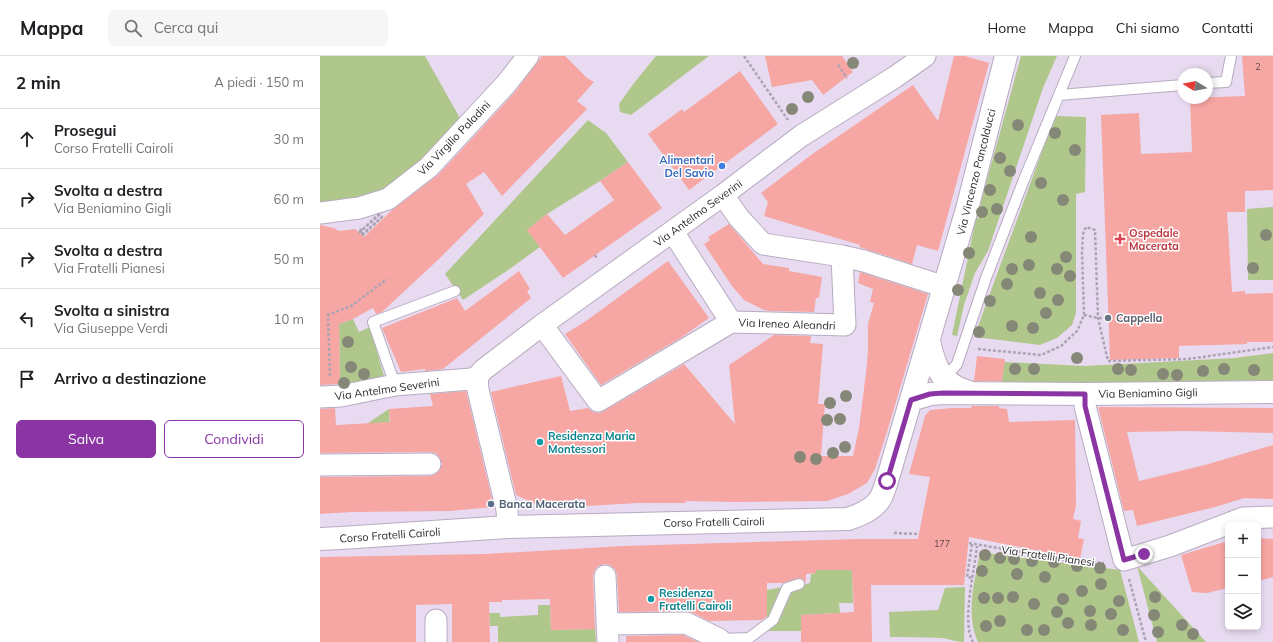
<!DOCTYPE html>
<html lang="it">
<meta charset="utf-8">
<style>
body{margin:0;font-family:Mulish,sans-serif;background:#f6f6f6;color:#202124}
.controls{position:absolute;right:12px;bottom:12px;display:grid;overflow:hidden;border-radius:6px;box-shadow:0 2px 6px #0003}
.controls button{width:36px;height:36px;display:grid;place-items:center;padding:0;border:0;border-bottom:1px solid #e0e0e0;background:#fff;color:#202124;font:20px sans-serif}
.compass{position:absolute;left:857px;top:12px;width:36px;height:36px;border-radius:50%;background:#fff;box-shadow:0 2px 6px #0003;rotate:280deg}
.stop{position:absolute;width:12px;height:12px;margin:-9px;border:3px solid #8a35a3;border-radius:50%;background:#fff}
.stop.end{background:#8a35a3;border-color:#fff;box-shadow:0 1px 4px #0008}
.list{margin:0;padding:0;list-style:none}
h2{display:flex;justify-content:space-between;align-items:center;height:52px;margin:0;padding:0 16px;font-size:17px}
h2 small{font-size:13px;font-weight:400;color:#757577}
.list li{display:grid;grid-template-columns:26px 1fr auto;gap:12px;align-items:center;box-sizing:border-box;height:60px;padding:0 16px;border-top:1px solid #e0e0e0}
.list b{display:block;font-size:15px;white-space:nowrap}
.list p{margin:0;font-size:13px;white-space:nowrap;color:#757577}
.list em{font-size:13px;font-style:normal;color:#757577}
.actions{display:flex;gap:8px;padding:12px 16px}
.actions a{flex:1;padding:9px 0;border:1px solid #8a35a3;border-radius:6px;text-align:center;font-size:14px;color:#8a35a3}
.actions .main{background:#8a35a3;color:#fff}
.icon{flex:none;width:22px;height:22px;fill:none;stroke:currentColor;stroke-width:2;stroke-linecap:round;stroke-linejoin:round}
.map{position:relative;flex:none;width:953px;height:586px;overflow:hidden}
header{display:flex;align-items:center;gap:24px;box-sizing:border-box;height:56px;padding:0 20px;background:#fff;border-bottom:1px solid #e0e0e0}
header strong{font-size:19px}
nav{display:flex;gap:22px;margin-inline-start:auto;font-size:14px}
.search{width:280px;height:36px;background:#f6f6f6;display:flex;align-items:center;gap:10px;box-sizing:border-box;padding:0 14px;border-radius:6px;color:#757577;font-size:15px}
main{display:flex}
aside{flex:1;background:#fff}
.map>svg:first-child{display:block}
</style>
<header>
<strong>Mappa</strong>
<div class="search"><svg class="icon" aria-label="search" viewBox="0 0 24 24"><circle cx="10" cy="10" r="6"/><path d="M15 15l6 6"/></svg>Cerca qui</div>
<nav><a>Home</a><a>Mappa</a><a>Chi siamo</a><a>Contatti</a></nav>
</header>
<main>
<aside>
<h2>2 min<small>A piedi · 150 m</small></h2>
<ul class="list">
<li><svg class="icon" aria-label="ahead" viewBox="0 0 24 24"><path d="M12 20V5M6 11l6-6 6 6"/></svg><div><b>Prosegui</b><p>Corso Fratelli Cairoli</p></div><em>30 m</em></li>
<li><svg class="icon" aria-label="right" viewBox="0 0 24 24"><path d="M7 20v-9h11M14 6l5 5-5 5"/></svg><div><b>Svolta a destra</b><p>Via Beniamino Gigli</p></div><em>60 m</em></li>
<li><svg class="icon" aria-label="right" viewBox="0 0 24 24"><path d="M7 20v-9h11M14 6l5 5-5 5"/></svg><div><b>Svolta a destra</b><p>Via Fratelli Pianesi</p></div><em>50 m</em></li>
<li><svg class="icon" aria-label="left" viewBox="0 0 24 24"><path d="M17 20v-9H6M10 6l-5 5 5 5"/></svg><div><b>Svolta a sinistra</b><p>Via Giuseppe Verdi</p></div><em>10 m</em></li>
<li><svg class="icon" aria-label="arrive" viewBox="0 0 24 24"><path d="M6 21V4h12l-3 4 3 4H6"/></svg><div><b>Arrivo a destinazione</b></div></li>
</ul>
<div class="actions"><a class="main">Salva</a><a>Condividi</a></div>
</aside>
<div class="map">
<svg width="953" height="586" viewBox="0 0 953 586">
<rect width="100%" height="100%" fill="#e8dbf1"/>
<!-- green -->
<path fill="#b0c78b" d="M0,0H105L141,64L99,107L56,139L0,147Z
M336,0H389L311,59L300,56L299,48L314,27Z
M701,0H737L723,32L668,195L655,217L644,249L637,280L632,279L656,162H659L662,150L660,149Z
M735,60L766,61L765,136L756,138V257L752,269L737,282L720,289L654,281Z
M268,64L286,77L308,106L280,125L227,158L207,174L220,191L191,212L143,244L125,218Z
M953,151V224H928L927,153Z
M33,263L39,276L50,271L66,327L20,333L19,268Z
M953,297V324L763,328L682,326L684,306L765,310L914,302Z
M69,353L70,382L50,383L48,367Z
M660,496L800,514L819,586H658C645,558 655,524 660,496Z
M817,510L886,586H837Z
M496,514H532L533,547H519L520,557L481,559V575H443L471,533L490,527L491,518L496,517Z
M463,531L452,560L447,564V534Z
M645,531L644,586C636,586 630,583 622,582C605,581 587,581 570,581L569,556L618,554L625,532Z
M218,549H230L231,574L275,573L276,586H178V570H170L169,557H180V561L218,559Z"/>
<!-- building -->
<path fill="#f6a6a3" d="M222,0H245L267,22L274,26L257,45L267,53L182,140L164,116L146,128L164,158L120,202L62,256L56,258L53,252L33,263L19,268L20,328L0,329V169L14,172L19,175L35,173L44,181L72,154L118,119L195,36Z
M445,0H522L533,16L503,39L492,24L452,31Z
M634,0H645L669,7L618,195L597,189L592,208L539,191L540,189L444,160L448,146L441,137L491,99L593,29L618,65Z
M922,0H953V134L925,135V156H907L912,236L925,235V238L953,237V286H927V288L859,290V302L790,304L781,59L819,57L821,98L872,96L870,42L925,40Z
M420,15L458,68L369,134L328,78L362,53L364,56Z
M308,106L342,152L243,222L207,174L227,158L245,179L294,144L280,125Z
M409,168L443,208L469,212V215L502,221L499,242H496L494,256L450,255L444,254L424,244L412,230L384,188L390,184L388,181Z
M348,205L389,262L362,281L281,329L245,278L266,265Z
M199,215L210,233L207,235L211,242L123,313L105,315V313L81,316L62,272L137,242L145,255Z
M540,216L608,238L567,376L555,413L547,427L528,438L507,445L415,446L365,445L366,447H318L266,450L265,443L215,448L196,439L171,336L241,320L250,355L268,352L273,356L279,357L284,355L364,308L415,368L409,309L454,279L491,280L490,287L503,288L498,348H505L501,400H533L539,372L546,317L548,295V268L554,247L550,246L553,233L538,227Z
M657,300L685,303L682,325H654Z
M146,335L174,451L129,455L32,456L0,458V421L110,420L116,418L120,414L122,408L120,402L116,397L110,396L0,397V353L15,352L16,369L70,366L69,353L113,350L110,338Z
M652,350H679V352L687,353L689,366L755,364L756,450L753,463L761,465L758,482L764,483L760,503L649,481L644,529H551L552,586H481V559L534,556L532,514H496V517L486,518V526L480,522L463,527H447V560L442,564L389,565L371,556L366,555L299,556L297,519L295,513L290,509L285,508L278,510L274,515L273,520L275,573L231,574L230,543L182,544V546H169L170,586H132V548L96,549V586H0V501L165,498L303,490L471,485L538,483H598L610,421L589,418L605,360L610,354L632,352H651Z
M778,351L953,352V377L867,375L807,376L819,425L885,409L953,389V443L924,442L895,451L817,470L813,454L804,455Z
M938,482L953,483V521L938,525Z
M908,485V532L887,537L872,536L861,499Z
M363,579L378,586H306V580Z"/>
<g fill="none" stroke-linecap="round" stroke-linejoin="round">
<!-- lane casing -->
<g stroke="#b7abc0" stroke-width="12">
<path id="lane" d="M887,27L906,26L911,0
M739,39L863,29
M624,323L637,308L666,222L703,126L755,0
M75,329L53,266L135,235
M399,583L429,582L453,564L467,532L479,528"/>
</g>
<!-- street casing -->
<g stroke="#b7abc0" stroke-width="23">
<path id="street" d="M0,157L39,152L68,143L109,111L186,28L208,0
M353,176L411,266
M522,200L544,205L625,231
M222,269L278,345L411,266L525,269L522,200L443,188L419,162L403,139
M157,321L158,334L187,454L188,471
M765,338V350L804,504L850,490L923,462L953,461
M0,341L21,340L75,329L151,323L157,321L163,314L222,269L403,139L481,80L575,21L605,0
M0,409L110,408
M285,520L288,586
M116,564V586
M288,568L366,567L399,583V586"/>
</g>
<!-- secondary casing -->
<g stroke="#b7abc0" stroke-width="24">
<path id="secondary" d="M609,285C615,312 621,328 649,336
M591,344L610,338L623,337L765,338L953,336
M0,483L21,482L188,471L528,463C540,459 553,454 560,443C563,438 565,431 567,425L647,153L686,0"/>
</g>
<!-- path -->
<path stroke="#ada3b4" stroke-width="2.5" stroke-dasharray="3 2" stroke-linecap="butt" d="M424,0L468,64
M518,9L527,22
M42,173L40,175L43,178
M275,199L277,203
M764,259L778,262H788
M658,293L721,299L741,290L757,275L764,259L762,197L763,178L766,171L775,174L778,262L788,305L868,303L953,291
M10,320L8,259L31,250L67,223
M574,477L599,478
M649,487L759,506L784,507
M652,488L647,521L653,522
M809,523L826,586
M653,586C641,565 655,514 657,490"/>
<!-- lane -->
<use href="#lane" stroke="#fff" stroke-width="10"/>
<!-- street -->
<use href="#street" stroke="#fff" stroke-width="21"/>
<!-- secondary -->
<use href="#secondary" stroke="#fff" stroke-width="22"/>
<!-- path-bridge -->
<path stroke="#ada3b4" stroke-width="2.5" stroke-dasharray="3 2" stroke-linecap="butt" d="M39,177L59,159L62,161L43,179L40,176L59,158L62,161L43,178"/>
</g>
<!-- trees -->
<g fill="#868877">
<circle cx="533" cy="7" r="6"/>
<circle cx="488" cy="41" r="6"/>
<circle cx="472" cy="53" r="6"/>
<circle cx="698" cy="69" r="6"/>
<circle cx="735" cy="77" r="6"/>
<circle cx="755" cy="94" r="6"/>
<circle cx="680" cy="102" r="6"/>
<circle cx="690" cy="115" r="6"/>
<circle cx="721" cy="127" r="6"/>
<circle cx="670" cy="134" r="6"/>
<circle cx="743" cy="144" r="6"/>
<circle cx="677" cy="153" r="6"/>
<circle cx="662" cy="156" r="6"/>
<circle cx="946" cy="179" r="6"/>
<circle cx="711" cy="181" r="6"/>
<circle cx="649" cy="197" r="6"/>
<circle cx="746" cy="201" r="6"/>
<circle cx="709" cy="209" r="6"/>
<circle cx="933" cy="212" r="6"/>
<circle cx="692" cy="213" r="6"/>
<circle cx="737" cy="213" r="6"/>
<circle cx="750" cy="220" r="6"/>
<circle cx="687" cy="228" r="6"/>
<circle cx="638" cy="234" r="6"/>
<circle cx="720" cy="237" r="6"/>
<circle cx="738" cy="244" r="6"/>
<circle cx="670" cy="245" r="6"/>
<circle cx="726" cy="257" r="6"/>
<circle cx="692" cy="270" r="6"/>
<circle cx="713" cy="272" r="6"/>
<circle cx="659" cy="276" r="6"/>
<circle cx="28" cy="286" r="6"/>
<circle cx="757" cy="302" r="6"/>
<circle cx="31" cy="311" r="6"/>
<circle cx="695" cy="313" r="6"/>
<circle cx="714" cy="313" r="6"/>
<circle cx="798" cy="313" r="6"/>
<circle cx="904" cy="313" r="6"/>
<circle cx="811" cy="314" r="6"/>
<circle cx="934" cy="314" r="6"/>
<circle cx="883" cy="315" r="6"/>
<circle cx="44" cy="318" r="6"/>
<circle cx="843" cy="318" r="6"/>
<circle cx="857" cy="319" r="6"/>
<circle cx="24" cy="327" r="6"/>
<circle cx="526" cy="340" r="6"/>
<circle cx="510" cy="347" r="6"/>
<circle cx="520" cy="363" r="6"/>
<circle cx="507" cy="364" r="6"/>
<circle cx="525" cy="391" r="6"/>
<circle cx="513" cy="397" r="6"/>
<circle cx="480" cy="401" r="6"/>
<circle cx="496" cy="403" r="6"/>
<circle cx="665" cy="499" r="6"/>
<circle cx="680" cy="502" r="6"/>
<circle cx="694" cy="503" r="6"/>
<circle cx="712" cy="505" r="6"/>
<circle cx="734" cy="506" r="6"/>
<circle cx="757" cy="510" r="6"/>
<circle cx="780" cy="512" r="6"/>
<circle cx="662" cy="515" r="6"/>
<circle cx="697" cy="518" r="6"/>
<circle cx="725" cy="521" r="6"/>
<circle cx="781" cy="528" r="6"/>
<circle cx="762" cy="535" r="6"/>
<circle cx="693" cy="541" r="6"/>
<circle cx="835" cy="541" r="6"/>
<circle cx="664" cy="542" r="6"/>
<circle cx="678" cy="542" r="6"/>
<circle cx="743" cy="543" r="6"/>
<circle cx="799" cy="545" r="6"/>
<circle cx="714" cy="548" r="6"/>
<circle cx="770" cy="555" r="6"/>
<circle cx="737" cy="556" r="6"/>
<circle cx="791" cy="558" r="6"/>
<circle cx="834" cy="559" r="6"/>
<circle cx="680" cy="565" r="6"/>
<circle cx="748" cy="567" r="6"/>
<circle cx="771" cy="569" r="6"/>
<circle cx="862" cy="569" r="6"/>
<circle cx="666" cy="570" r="6"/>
<circle cx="707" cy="574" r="6"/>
<circle cx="724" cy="574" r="6"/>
<circle cx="803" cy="574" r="6"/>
<circle cx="838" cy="576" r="6"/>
<circle cx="873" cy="578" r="6"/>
</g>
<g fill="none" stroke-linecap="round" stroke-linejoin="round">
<!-- route -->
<path stroke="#8a35a3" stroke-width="5" d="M567,425L591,344L610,338L623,337L765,338V350L804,504L824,498"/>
</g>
<!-- markers -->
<circle fill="#3f7fe0" stroke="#fff" stroke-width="1.5" cx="402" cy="110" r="4"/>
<path fill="#e0444e" stroke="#fff" stroke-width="1.5" d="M798 177h4v4h4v4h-4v4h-4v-4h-4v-4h4z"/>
<circle fill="#6b7280" stroke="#fff" stroke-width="1.5" cx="788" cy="262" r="4"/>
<g fill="#0f9aa8" stroke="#fff" stroke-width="1.5">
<circle cx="220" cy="386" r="4"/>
<circle cx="331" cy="543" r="4"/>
</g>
<circle fill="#5c6f8a" stroke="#fff" stroke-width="1.5" cx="171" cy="448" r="4"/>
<g text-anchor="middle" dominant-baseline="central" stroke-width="3" stroke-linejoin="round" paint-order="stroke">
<!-- number labels -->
<g font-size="9" fill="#5f484d">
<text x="938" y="10">2</text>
<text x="622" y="487">177</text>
</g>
<!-- street labels -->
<g font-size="11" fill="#2d2830" stroke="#fff">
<text transform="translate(134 82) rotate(-46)">Via Virgilio Paladini</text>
<text transform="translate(656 116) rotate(-76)">Via Vincenzo Pancalducci</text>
<text transform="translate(378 157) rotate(-36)">Via Antelmo Severini</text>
<text transform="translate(467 268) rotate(2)">Via Ireneo Aleandri</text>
<text transform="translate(67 333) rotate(-8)">Via Antelmo Severini</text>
<text transform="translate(828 337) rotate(-1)">Via Beniamino Gigli</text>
<text transform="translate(394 466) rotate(-1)">Corso Fratelli Cairoli</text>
<text transform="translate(70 479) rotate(-4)">Corso Fratelli Cairoli</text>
<text transform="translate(728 500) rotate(8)">Via Fratelli Pianesi</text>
</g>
<!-- shop labels -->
<g font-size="11" font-weight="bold" fill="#366cbe" stroke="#fff" text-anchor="end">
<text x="394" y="104">Alimentari<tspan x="394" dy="13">Del Savio</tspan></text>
</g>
<!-- health labels -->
<g font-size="11" font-weight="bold" fill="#be3a42" stroke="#fff" text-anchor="start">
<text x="809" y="177">Ospedale<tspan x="809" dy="13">Macerata</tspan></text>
</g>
<!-- worship labels -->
<g font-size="11" font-weight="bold" fill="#5b616d" stroke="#fff" text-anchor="start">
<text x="796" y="262">Cappella</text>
</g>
<!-- culture labels -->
<g font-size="11" font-weight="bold" fill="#0d838f" stroke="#fff" text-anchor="start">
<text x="228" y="380">Residenza Maria<tspan x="228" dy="13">Montessori</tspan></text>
<text x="339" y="537">Residenza<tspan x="339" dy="13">Fratelli Cairoli</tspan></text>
</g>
<!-- service labels -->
<g font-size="11" font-weight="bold" fill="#4e5e75" stroke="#fff" text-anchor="start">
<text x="179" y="448">Banca Macerata</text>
</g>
</g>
</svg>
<div class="controls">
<button>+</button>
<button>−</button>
<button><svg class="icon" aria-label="layers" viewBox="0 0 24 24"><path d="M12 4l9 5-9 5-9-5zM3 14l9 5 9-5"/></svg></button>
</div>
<svg class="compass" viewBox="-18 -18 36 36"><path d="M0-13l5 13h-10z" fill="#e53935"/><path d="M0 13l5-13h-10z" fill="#757577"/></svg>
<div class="stop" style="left:567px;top:425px"></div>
<div class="stop end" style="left:824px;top:498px"></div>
</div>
</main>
